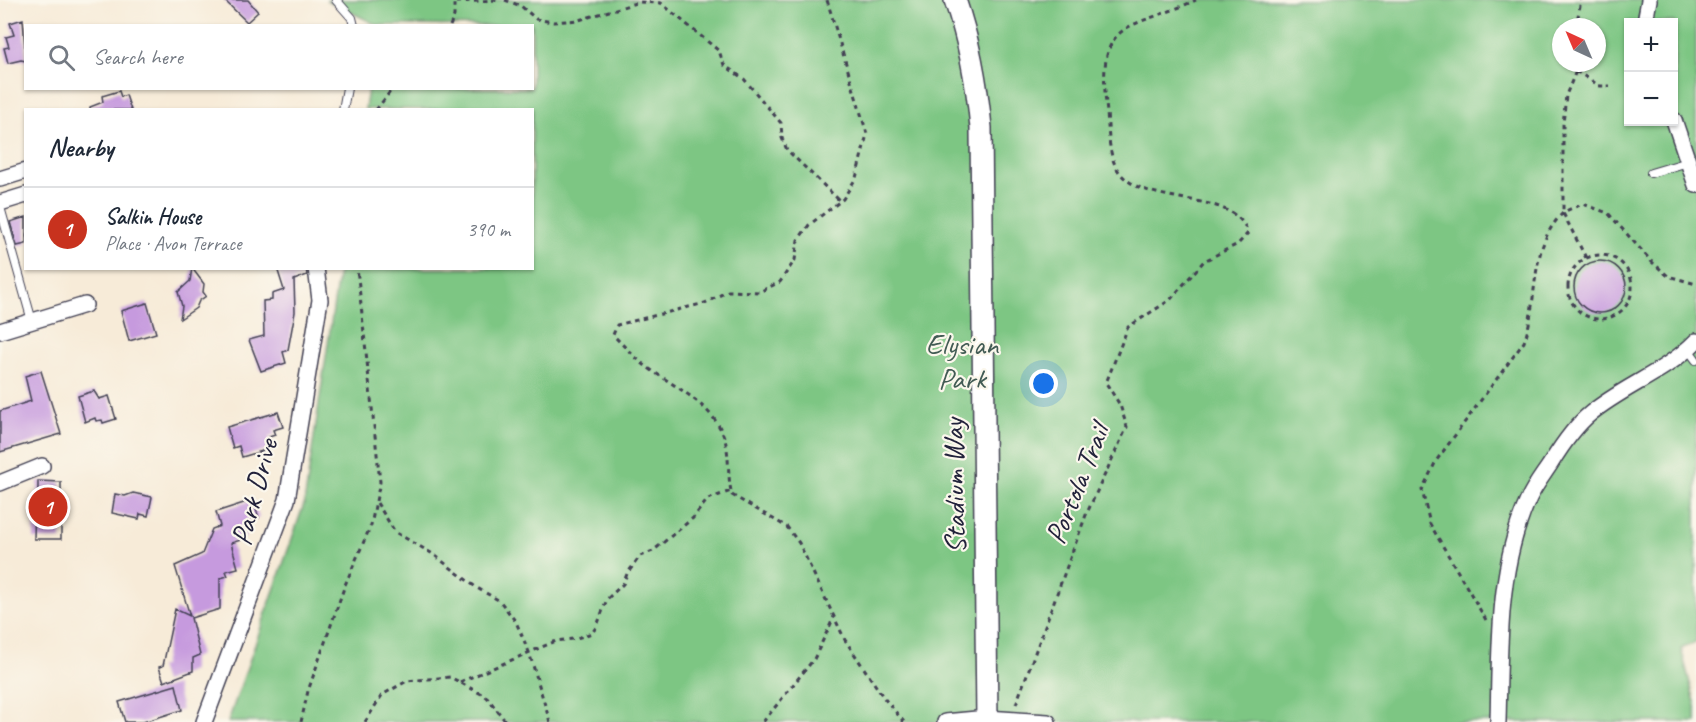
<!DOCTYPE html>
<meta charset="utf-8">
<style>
body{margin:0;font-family:Caveat,sans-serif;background:#f2f2f3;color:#1f2937}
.controls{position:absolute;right:18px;top:18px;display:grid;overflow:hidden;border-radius:0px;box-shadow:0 2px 4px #0004}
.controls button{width:54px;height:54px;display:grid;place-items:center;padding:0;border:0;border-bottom:2px solid #e0e1e3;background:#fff;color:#1f2937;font:30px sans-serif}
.compass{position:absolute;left:1552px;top:18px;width:54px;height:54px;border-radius:50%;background:#fff;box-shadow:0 2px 4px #0004;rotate:316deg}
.you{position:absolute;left:1044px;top:384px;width:21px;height:21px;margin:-15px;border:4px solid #fff;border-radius:50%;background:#1a73e8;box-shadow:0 0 0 9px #1a73e833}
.badge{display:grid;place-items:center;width:39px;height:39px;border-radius:50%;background:#c8321e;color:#fff;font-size:20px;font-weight:700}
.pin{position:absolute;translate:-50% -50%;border:3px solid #fff;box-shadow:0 2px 6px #0006}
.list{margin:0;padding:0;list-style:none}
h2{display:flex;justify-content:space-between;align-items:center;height:78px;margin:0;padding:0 24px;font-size:26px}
h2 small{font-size:20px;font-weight:400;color:#747a83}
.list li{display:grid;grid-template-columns:39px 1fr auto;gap:18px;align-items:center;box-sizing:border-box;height:84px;padding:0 24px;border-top:2px solid #e0e1e3}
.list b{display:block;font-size:22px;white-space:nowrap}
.list p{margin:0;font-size:20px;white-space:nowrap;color:#747a83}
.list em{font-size:20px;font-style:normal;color:#747a83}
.icon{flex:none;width:33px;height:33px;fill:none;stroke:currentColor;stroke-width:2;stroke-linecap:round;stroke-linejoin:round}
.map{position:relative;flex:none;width:1696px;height:722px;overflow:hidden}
.search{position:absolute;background:#fff;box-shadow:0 2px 4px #0004;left:24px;top:24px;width:510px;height:66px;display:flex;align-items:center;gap:15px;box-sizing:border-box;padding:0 21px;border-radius:0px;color:#747a83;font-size:22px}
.panel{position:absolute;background:#fff;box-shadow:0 2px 4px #0004;left:24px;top:108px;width:510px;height:162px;border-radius:0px}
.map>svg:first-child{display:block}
</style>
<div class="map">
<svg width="1696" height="722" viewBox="0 0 1696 722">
<rect width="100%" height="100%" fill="#fbf7ec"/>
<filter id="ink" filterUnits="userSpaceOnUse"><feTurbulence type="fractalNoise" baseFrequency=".0167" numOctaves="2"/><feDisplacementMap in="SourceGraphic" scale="12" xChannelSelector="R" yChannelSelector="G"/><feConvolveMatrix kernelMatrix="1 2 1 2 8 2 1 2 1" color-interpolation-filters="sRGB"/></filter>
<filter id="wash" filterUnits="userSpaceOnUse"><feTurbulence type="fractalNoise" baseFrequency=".008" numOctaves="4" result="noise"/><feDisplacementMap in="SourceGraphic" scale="24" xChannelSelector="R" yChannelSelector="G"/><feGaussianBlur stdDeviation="1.35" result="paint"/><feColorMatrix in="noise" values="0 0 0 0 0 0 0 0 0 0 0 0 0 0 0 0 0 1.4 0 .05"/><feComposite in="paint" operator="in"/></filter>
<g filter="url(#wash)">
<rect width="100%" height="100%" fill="#f7ebd8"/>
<!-- green -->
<path fill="#7dc683" stroke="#50745f" stroke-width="1.5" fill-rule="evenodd" d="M326,0H1696V642L1681,649L1696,706V722H228L304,504L339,269L532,268V110L365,109L368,89L532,88V26L377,25ZM1628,22H1674V122H1628ZM1561,27H1597V63H1561Z"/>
<g id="blocks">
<!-- building -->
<path fill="#c69ade" d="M224,0H248L258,12L247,22Z
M23,19L26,61L21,60L8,63L4,48L9,47L6,37L14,35L10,23Z
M119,91L121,97L126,95L131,110H90V107L103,102L102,96Z
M26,217V244L17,246L10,222Z
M1574 287a26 26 0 1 1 52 0a26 26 0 1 1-52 0Z
M192,268L204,284L203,292L206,296L199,301L196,308L180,319L182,306L178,292L190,281Z
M277,268H306L307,275L294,280L295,312L288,350L283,352L286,363L261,371L249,340L264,336L263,301L272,300V294L284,290Z
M147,303L156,333L129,341L121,311Z
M41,371L61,434L0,452V411L31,401L25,376Z
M94,391L99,399L109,396L116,419L103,423L102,420L96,421L95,418L85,422L78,396Z
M278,412L283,427L273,430L275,435L269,437L272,448L242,457L239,446L233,448L227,427Z
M38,481L61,482V539H34L35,497H38Z
M133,493L152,497L148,516L140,514L139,519L112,513L115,494L125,496Z
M253,500L259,518L251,520L244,539L231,543L238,568L226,571L228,576L220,578V609L191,618L200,655L193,658V671L164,682L159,667L163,666L175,609L190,616L175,566L202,554L212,529L220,526L216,512Z
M176,685L182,710L143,722H125L119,702Z"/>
</g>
</g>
<g filter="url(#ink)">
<use href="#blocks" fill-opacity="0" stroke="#424053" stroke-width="1.5"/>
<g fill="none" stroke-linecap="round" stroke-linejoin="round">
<!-- lane casing -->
<g stroke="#424053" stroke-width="10">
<path id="lane" d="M336,0L352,18L354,26
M343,110L347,88
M1651,173L1688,162
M0,207L32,321
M1688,349L1696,360"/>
</g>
<!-- street casing -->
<g stroke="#424053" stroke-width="18">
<path id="street" d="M1645,22L1649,0
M1674,120L1696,185
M0,179L26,171
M0,203L26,195
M0,331L85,305
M0,483L42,466
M204,722L287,500L320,300L316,268
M945,722L987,718L1048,722
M1498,722C1500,648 1497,566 1529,498C1535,485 1544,474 1551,463C1562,445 1575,426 1591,413C1624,386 1666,372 1696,341"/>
</g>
<!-- secondary casing -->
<g stroke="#424053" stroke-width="24">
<path id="secondary" d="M955,0C970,43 977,83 981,128L987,722"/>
</g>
<!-- path -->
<path stroke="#424053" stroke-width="3" stroke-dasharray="4.5 4.5" stroke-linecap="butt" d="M505,0L521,6L536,19L553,22L579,20L639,2L661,3L719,51L724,65L744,79L781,123L782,138L787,150L840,201
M827,0L867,134L856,178L843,199L809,225L798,240L795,260L780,282L759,292L728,291L705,303L617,325L613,335C624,346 635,358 647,367C673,386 715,405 725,440C730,457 727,477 732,495L787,527L799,543L845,640L884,698L904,722
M456,2L499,0
M450,26L454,16V0
M1576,27L1581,0
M1575,63L1576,71L1566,95L1563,124V213L1586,258
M1576,71L1600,86H1610
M376,110L393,88
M1568 287a32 32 0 1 1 64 0a32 32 0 1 1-64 0Z
M377,503L395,532L433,554L477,588L500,601L516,622L529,652L550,722
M1486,620L1430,524L1422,490L1436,461L1524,342C1539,301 1528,248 1562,214C1567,209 1576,207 1583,204L1608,213L1652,262L1668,276L1696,284
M460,682L556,641L574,639L592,633L597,626L607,599L623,584L627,574L640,556L653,551L693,518L708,499L731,491
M1016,704L1086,515L1127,427L1120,405L1106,383L1128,327L1170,300L1204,261L1238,244L1248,233C1233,186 1139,211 1116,167C1107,149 1109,124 1106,104C1097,15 1131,31 1196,0
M301,722L308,691L345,585L371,525L380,482L357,268
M365,722L382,695L407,681L450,677L487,697L506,722
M763,722L814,659L834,617"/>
<!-- lane -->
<use href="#lane" stroke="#fff" stroke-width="8"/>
<!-- street -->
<use href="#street" stroke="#fff" stroke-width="15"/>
<!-- secondary -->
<use href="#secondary" stroke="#fff" stroke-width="21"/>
</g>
</g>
<g text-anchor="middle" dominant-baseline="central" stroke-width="4.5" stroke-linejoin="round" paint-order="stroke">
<!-- park labels -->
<g font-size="30" fill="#425b54" stroke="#fbf7ec">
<text x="962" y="344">Elysian<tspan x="962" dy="34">Park</tspan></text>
</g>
<!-- street labels -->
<g font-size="30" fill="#22223b" stroke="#fbf7ec">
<text transform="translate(1077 484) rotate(-68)">Portola Trail</text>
<text transform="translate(954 486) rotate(-91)">Stadium Way</text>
<text transform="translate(254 492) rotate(-75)">Park Drive</text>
</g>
</g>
</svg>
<div class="controls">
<button>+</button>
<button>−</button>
</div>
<svg class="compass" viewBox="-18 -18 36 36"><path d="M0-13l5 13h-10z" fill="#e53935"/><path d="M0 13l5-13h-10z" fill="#747a83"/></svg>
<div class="you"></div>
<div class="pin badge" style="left:48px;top:507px">1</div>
<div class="search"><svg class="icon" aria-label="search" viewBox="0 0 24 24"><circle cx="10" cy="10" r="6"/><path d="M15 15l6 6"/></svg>Search here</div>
<section class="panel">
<h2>Nearby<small></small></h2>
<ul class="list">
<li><span class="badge">1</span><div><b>Salkin House</b><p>Place · Avon Terrace</p></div><em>390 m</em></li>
</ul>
</section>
</div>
